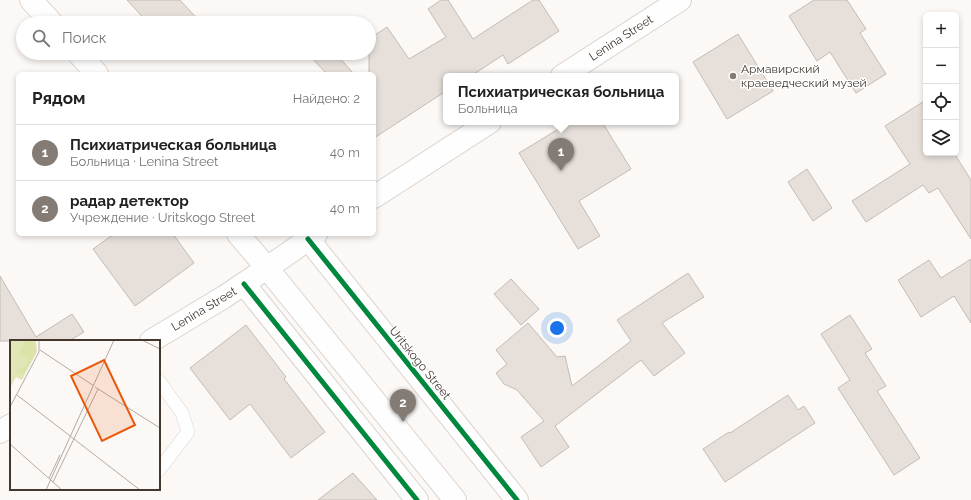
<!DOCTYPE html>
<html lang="ru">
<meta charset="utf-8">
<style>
body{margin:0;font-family:Raleway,sans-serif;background:#f2f2f2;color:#222}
.controls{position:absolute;right:12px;top:12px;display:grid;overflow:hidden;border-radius:6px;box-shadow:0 2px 6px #0003}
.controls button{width:36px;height:36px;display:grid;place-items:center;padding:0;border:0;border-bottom:1px solid #e0e0e0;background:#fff;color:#222;font:20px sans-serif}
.you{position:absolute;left:557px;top:328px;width:14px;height:14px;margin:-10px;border:3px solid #fff;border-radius:50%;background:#1a73e8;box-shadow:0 0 0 6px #1a73e833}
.badge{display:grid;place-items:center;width:26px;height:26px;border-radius:50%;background:#837b74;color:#fff;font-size:13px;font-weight:700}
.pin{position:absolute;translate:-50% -33px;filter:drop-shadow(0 1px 2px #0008)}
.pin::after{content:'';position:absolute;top:21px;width:14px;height:12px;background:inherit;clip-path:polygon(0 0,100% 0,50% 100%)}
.popup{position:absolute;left:443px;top:73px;width:236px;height:52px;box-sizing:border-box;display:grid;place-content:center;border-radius:6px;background:#fff;filter:drop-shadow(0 1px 3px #0005);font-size:13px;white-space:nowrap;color:#767676}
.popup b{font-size:15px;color:#222}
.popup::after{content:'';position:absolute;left:50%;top:100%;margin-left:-8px;border:8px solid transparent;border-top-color:#fff}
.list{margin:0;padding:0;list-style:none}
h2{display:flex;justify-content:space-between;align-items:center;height:52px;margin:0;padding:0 16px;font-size:17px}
h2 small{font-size:13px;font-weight:400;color:#767676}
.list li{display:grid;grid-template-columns:26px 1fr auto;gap:12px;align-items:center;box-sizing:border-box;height:56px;padding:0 16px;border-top:1px solid #e0e0e0}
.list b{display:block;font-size:15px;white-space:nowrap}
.list p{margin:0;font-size:13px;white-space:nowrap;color:#767676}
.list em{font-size:13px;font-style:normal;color:#767676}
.icon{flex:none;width:22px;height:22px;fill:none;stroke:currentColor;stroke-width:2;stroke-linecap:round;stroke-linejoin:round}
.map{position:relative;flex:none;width:971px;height:500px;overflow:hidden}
.search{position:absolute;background:#fff;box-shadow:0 2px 6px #0003;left:16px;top:16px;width:360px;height:44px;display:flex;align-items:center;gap:10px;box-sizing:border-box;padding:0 14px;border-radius:22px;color:#767676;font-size:15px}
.panel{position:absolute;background:#fff;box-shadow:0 2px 6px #0003;left:16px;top:72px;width:360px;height:164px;border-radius:6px}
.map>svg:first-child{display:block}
</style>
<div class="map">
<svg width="971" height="500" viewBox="0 0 971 500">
<rect width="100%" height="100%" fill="#fbf8f6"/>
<!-- building -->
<path fill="#e7e0da" stroke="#c2bcb7" d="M127,0H180L201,23H148Z
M441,0H448L473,39L533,0H539L559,31L508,64L503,55L471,76H446V91L374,138V74H369V39L387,27L409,59L446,37L428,9Z
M814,0H847L866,29L860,33L886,74L856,93L830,52L817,61L789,16Z
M738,34L773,91L727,119L693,62Z
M307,53H335L354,74H327Z
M926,100V153H954L971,180V239L938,188L929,193L923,185L866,222L852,201L910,164L885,126Z
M570,122H602L631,169L579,201L600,236L578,249L519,153Z
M807,169L832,208L813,221L788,182Z
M114,234H173L194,263L135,306L93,249Z
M971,259V323L954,296L921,317L898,280L929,260L941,278Z
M688,273L704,297L662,323L685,353L654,376L641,360L555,426L569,447L541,467L521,437L544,421L517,390L504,384L496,373L507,364L496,350L528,323L557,357L565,356L572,386L631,341L617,320Z
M0,276L36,337L72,314L84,332L69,341H0Z
M511,279L539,309L521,325L494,294Z
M850,315L872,349L865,353L886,386L877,391L920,458L894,475L838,388L850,380L821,334Z
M246,325L286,377L284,379L325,432L291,458L250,404L230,420L190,368Z
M788,395L798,410L804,406L815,423L725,482L703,449L729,432L730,433Z
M353,473L377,500H318Z"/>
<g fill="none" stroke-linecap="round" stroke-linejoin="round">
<!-- service casing -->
<g stroke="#dad3ce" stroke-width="14">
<path id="service" d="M159,381L182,413L188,432L159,470"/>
</g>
<!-- tertiary casing -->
<g stroke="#dad3ce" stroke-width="24">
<path id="tertiary" d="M308,239L517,500
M244,284L417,500
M151,341L224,297L267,268
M0,432L11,425"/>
</g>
<!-- secondary casing -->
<g stroke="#dad3ce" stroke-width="24">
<path id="secondary" d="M562,76L680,0
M374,197L490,122
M267,268L316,234"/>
</g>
<!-- primary casing -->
<g stroke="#dad3ce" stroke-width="24">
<path id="primary" d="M31,0L52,23
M78,53L97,74
M238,234L267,268L455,500"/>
</g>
<!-- service -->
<use href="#service" stroke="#fefefe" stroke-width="13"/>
<!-- tertiary -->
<use href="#tertiary" stroke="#fefefe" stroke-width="22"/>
<!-- secondary -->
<use href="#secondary" stroke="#fefefe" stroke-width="22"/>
<!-- primary -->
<use href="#primary" stroke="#fefefe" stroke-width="22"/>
<!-- cycleway casing -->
<g stroke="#fff" stroke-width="8">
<path id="cycleway" d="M308,239L517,500
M244,284L417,500"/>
</g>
<!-- cycleway -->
<use href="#cycleway" stroke="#00873e" stroke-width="5"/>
</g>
<!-- markers -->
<circle fill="#837b74" stroke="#fff" stroke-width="1.5" cx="733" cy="76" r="4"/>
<g text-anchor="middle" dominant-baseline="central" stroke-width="3" stroke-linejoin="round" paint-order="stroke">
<!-- street labels -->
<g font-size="12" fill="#43382e" stroke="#fff">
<text transform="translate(621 38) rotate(-33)">Lenina Street</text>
<text transform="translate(204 309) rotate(-31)">Lenina Street</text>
<text transform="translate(420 363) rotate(51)">Uritskogo Street</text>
</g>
<!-- poi labels -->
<g font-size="12" fill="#43382e" stroke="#fff" text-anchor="start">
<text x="741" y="69">Армавирский<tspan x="741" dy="14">краеведческий музей</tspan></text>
</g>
</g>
<!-- overview -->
<g transform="translate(10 340)">
<rect width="150" height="150" fill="#fbf8f6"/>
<path d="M0,0H26L27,12L12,40L6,37L1,46Z" fill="#e2e6b6"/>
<path d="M16,0L25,3L26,11L13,35L6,31L14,28L17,23L18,19L8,14Z" fill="#dde2a8"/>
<path fill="none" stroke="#b1aba6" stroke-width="1" d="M132,0L150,9M30,10L84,46M85,47L150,88M7,55L130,150M0,67L29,12V0M0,104L52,150M39,138L50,115M43,142L88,49M36,150L104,0"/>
<path fill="#e8590c" fill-opacity="0.15" stroke="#e8590c" stroke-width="2" d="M94,20L125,85L92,101L61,36Z"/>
<rect width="150" height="150" fill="none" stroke="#43382e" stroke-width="2"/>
</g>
</svg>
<div class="controls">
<button>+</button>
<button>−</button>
<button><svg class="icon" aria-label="locate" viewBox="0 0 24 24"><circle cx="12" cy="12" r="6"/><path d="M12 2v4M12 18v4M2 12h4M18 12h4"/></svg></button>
<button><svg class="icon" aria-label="layers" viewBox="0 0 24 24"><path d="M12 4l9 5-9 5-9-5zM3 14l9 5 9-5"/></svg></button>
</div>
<div class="you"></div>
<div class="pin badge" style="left:561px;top:171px">1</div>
<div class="popup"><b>Психиатрическая больница</b>Больница</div>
<div class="pin badge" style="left:403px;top:422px">2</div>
<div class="search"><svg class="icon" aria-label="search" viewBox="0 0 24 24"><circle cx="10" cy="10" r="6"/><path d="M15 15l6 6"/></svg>Поиск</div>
<section class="panel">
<h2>Рядом<small>Найдено: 2</small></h2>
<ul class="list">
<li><span class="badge">1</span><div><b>Психиатрическая больница</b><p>Больница · Lenina Street</p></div><em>40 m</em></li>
<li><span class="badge">2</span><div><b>радар детектор</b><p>Учреждение · Uritskogo Street</p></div><em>40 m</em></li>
</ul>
</section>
</div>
